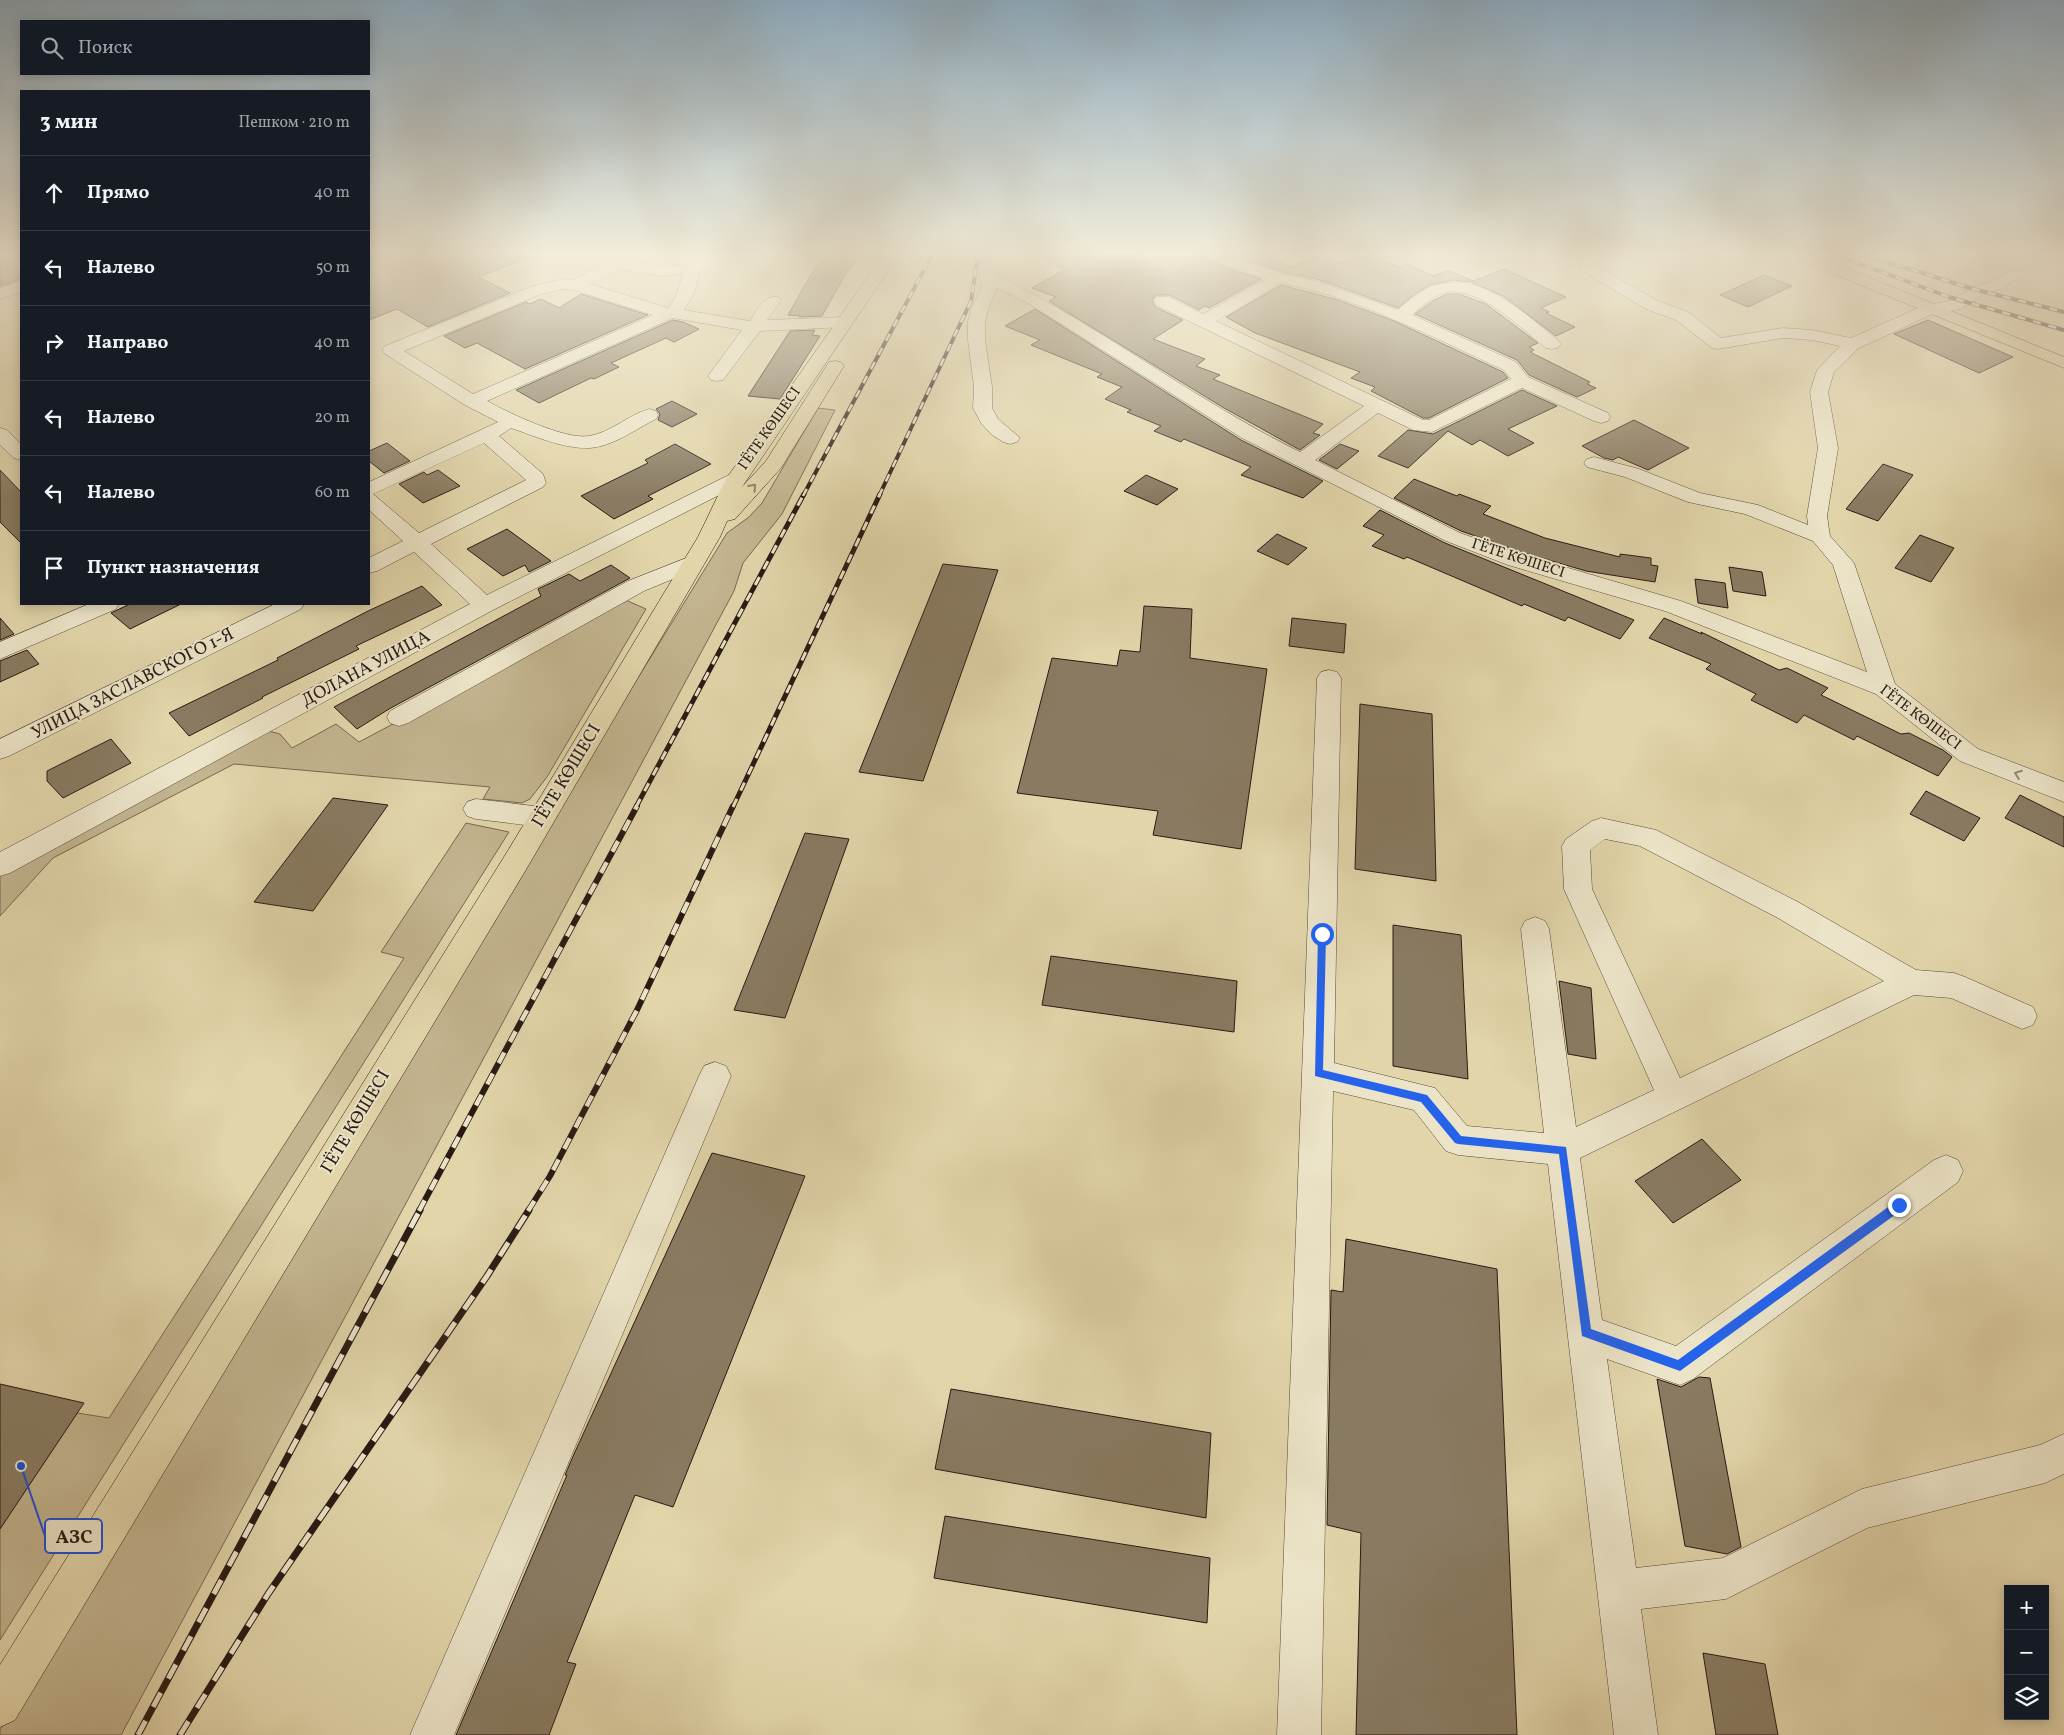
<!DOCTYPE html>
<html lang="ru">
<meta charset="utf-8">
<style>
body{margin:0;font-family:Vollkorn,serif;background:#20242c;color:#f1f3f6}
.controls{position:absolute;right:15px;bottom:15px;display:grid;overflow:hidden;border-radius:0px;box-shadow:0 2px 12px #0003}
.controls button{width:45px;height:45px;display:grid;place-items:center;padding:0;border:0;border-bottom:1px solid #363941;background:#171b24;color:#f1f3f6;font:25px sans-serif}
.stop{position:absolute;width:15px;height:15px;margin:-11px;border:4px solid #2563eb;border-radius:50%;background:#fff}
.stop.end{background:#2563eb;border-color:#fff;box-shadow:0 1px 5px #0008}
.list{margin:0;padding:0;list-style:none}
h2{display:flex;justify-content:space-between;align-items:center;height:65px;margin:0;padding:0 20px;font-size:21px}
h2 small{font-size:16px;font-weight:400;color:#9ea1a6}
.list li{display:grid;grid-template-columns:32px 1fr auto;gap:15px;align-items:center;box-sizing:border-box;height:75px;padding:0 20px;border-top:1px solid #363941}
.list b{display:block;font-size:19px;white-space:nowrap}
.list em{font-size:16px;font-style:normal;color:#9ea1a6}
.icon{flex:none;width:28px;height:28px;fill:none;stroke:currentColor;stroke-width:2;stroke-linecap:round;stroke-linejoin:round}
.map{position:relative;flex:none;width:2064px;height:1735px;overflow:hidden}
.search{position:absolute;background:#171b24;box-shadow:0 2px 12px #0003;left:20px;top:20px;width:350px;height:55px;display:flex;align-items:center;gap:12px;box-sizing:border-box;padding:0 18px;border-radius:0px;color:#9ea1a6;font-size:19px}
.panel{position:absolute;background:#171b24;box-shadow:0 2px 12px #0003;left:20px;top:90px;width:350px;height:515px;border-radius:0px}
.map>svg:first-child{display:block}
</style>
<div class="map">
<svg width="2064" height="1735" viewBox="0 0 2064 1735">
<rect width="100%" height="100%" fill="#e2d5aa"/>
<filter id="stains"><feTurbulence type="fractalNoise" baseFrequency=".004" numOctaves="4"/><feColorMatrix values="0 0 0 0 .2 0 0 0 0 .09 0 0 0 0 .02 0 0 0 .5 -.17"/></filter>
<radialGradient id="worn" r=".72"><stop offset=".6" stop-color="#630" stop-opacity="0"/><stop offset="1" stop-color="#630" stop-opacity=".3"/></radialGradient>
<!-- green -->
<path fill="#c3b590" stroke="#766852" d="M818,408L835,410L782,514L743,563L734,591L121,1735H0V1730L537,842L727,533L749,517L762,503Z
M621,598L646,609L547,777L530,799L522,803L483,799L490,787L234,764L53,858L0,916V856L265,730L280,734L292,748L336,724L359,742L476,680Z
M466,823L509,832L0,1640V1529L77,1413L109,1418L404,958L381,952Z"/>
<!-- building -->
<path fill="#897b62" stroke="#291a14" d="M369,255H530V257L478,277L510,293L428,327L397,309L369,320Z
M1039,255H1206L1220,266L1261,279L1209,308L1205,306L1199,310L1169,295H1156L1152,300L1155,307L1183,320L1153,339L1205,359L1196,366L1220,375L1213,379L1323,424L1313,433L1320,435L1300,450L1224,408L1049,301L1056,297L1032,288L1064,270Z
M1234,255H1266L1290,267L1321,255L1341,264L1363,255H1372L1399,267L1407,264L1433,276L1448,270L1473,281L1504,269L1566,297L1541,308L1549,312L1546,313L1575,327L1556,336L1503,296L1471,282L1453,280L1430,285L1415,294L1398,308L1317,279L1282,272Z
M0,256L21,268V279L0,286Z
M824,258L855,261L845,275L822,316L799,317L800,316L788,315L812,273Z
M1764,275L1792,286L1748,307L1720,295Z
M1281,285L1338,300L1394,321L1503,372L1508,378L1429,418H1423L1371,391L1375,387L1351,378L1360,372L1255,333L1226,317Z
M581,294L648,315L525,369L477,343L465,348L444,336L526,302L530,304L541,299L559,308Z
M1447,294H1459L1486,304L1538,343L1529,347L1534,350L1530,352L1590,382L1587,384L1596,388L1577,397L1529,375L1517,360L1415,314L1434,300Z
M1035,309L1241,440L1323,481L1303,498L1241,475L1251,467L1184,439L1181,442L1154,431L1161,426L1127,412L1131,410L1105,399L1122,387L1097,377L1102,374L1031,345L1040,340L1005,326Z
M673,320L683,322L699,329L674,342L666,338L611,363L619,367L594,379L591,378L539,403L516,390Z
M1928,320L2013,357L1979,373L1894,334Z
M815,330L812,335L820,336L780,399L748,396L790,331Z
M1522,390L1557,406L1508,429L1534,443L1508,456L1480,440L1472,445L1448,431L1408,468L1378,456L1408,430L1433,434Z
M672,401L697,414L672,427L658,420L660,414L656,409Z
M1634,420L1689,448L1648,470L1618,457L1613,460L1604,458L1582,446Z
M387,443L410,461L384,473L369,461V451Z
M675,444L711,464L648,496L653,499L614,519L581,496L648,463L645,460Z
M1340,444L1359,451L1337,469L1319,460Z
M1883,464L1913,475L1878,521L1846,509Z
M0,470L21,492V543L0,522Z
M438,470L460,486L423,503L399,484L424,472L427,475Z
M1146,475L1178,489L1157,505L1124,491Z
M1414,479L1457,496L1459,494L1491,506L1483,514L1545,538L1620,557V554L1651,558V565L1658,566L1655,582L1586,571L1525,553L1461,531L1394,498Z
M1380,510L1445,543L1634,620L1620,639L1568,617L1565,621L1524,604L1522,606L1407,557L1404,559L1372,546L1384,535L1363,526Z
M507,529L551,561L529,572L525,565L503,576L467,549Z
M1277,534L1307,548L1288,565L1257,551Z
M1920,535L1954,548L1931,582L1895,568Z
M943,564L998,570L923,781L859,772Z
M611,565L630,578L389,709L357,729L334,707L541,596L538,589L569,574L580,581Z
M1729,567L1762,572L1766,596L1733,591Z
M1695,579L1725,583L1728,608L1698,603Z
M422,586L442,605L356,646L359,649L262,697L263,698L189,736L169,713L278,660L277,658L368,611Z
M130,604H181L130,629L111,613Z
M1144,606L1192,609L1190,658L1267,669L1241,849L1153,835L1158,811L1017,793L1052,658L1117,666L1120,650L1140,652Z
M0,618L14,634L0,640Z
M1292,618L1346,624L1344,653L1289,646Z
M1664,618L1702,634L1701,632L1779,670L1787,668L1828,688L1821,695L1901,734L1909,733L1943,750L1952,757L1938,776L1857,736L1854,740L1804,715L1797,723L1751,700L1756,694L1706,669L1711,664L1649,638Z
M27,650L39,664L0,682V661Z
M1360,704L1432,714L1436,881L1355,869Z
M111,739L131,763L63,798L47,781V771Z
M1926,791L1980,818L1964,841L1910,814Z
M2020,795L2064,817V847L2005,818Z
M333,798L388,805L313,911L254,902Z
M805,833L849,839L785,1018L734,1010Z
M1393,925L1461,935L1468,1079L1393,1066Z
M1051,956L1237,981L1234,1032L1042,1005Z
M1559,981L1591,988L1596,1059L1568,1054Z
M1702,1139L1741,1180L1673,1223L1635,1181Z
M712,1153L805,1176L673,1507L635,1495L567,1662L576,1664L549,1735H456L567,1475H565L574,1454Z
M1346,1239L1497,1269L1517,1735H1356L1361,1533L1327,1525L1331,1290L1343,1292Z
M1699,1377L1710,1378L1741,1547L1727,1554L1685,1546L1657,1379L1681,1387Z
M0,1384L84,1403L0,1529Z
M951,1389L1211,1433L1206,1518L935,1469Z
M945,1516L1210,1558L1207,1623L934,1578Z
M1703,1653L1765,1664L1778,1735H1716Z"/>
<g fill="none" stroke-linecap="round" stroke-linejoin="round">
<!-- minor casing -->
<g stroke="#57493a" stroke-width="1">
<path id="minor" d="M709,255H730L728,258L700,272L694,293L684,310L750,321C757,310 764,294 779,297L781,301L767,320L844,317L850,318L852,322L850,326L844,327L760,331L723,380L717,381L711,380L708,376L742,330L673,318L487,401C509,413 565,440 589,436C610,433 628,415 649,409L656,411L658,415L656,419C636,429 612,447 589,448C563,449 535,436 511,428L499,436L543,474L546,483L543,487L431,544L487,595L729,475L736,473L743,475L746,479L743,483L493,610L10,873L0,876V852L470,604L414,552L377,571L369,573V558L403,541L369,510V482L498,422L465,405L385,354L382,350L385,346L530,287L563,279L573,280L609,261L615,259L662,266L690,264ZM617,269L662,276L683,274L675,298L668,308L590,284ZM563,289L574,290L653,315L473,394L404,351L541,294ZM484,443L526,480L419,533L373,494Z
M981,255H997L993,267L996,275C1101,327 1195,400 1300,452L1364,406L1156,305L1154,301L1156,297H1168L1203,314L1266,279L1221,264L1208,255H1228L1282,274L1316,281L1398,310C1409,300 1422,289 1436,285C1482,271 1526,315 1558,340L1561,344L1558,348L1552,349L1546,348C1522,329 1480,287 1447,292C1434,294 1421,307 1412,315L1516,362L1528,377L1608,413L1610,417L1608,421L1601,423L1594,421L1522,388L1432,432L1413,430L1378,413L1315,460L1460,533L1524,555L1681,601L1867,672L1833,565L1813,541L1745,514L1688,502L1625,477L1587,467L1584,463L1587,459L1594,457L1639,469L1700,493L1758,505L1808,525L1807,516L1818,448L1810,392L1817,370L1840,346L1812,340L1783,338L1718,349L1712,348L1676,320L1646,309L1582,271L1580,268L1582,265H1594L1658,301L1688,312L1721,338L1783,328L1812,330L1851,338L1925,305L1950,301L1973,287L1991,282L2010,271H2022L2024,274L2003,288L1985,293L1961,309L1935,313L1859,348L1834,372L1828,392L1838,448L1827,516L1830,536L1854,563L1895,684L1978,749L2064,782V802L1960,761L1876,694L1665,611L1508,565L1446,541L1242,438L1028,303L997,288L989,307L985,322V340L992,387V408L998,419L1020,438L1017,442L1010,444L1003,442L991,434L981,423L973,408L974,387L968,340V322L972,307L982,287L977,267ZM1281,283C1359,298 1432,337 1504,370L1511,379L1429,420H1423L1216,321Z
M21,281V292L0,299V288Z
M0,428L7,430L21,444V460L14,458L0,445Z
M694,555L702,557L705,562L702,567L644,591L408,723L399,726L390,723L387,717L390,711L628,581Z
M89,604H119L116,609L0,659V642Z
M275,604H304L301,609L9,756L0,759V739Z
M1329,670L1337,672L1341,678L1334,1063L1435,1088L1467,1126L1544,1133L1521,929L1525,921L1535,917L1545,921L1549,929L1576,1127L1654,1090L1564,889L1562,846L1566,839L1592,821L1601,818L1656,830L1798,902L1916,970L1954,973L1965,977L2033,1007L2037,1016L2033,1025L2022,1029L1951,998L1914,995L1580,1158L1602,1320L1676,1346L1934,1160L1946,1155L1958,1160L1963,1171L1958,1182L1693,1379L1680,1385L1607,1359L1636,1568L1723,1558L1862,1489L2040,1445L2064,1434V1474L2045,1483L1867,1528L1726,1599L1641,1609L1658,1735H1614L1548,1164L1458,1155L1446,1151L1414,1110L1333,1091L1321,1735H1277L1317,678L1321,672ZM1605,839L1640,846L1778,918L1884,981L1680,1078L1592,889L1590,850Z
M476,799L542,807L551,810L555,817L551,824L542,827L476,819L467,816L463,809L467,802Z
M715,1062L726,1066L731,1076L454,1735H410L699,1076L704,1066Z"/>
</g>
<!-- major casing -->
<g stroke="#291a14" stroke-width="1">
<path id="major" d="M888,255H905L886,274L742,487L766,461L829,362L835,361L841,362L844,366L781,468L735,519L727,521L720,537L524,873L15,1720L0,1727V1665L504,857L698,537L726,479L874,268Z
M1792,255H1814L2064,357V368L1794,258Z"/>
</g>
<!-- minor -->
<use href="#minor" fill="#ece4c8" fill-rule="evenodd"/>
<!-- major -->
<use href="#major" fill="#e2d5aa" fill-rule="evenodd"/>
<!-- rail-far3 casing -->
<g stroke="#291a14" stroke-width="4">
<path id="rail-far3" d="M1836,255L1949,297L2064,330
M1865,255L1970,288L2064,312
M803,496L932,255
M879,496L971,301L978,255"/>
</g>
<!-- rail-far2 casing -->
<g stroke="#291a14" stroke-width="5">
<path id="rail-far2" d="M636,807L804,494
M733,807L880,494"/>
</g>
<!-- rail-far1 casing -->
<g stroke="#291a14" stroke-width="6">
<path id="rail-far1" d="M419,1211L637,806
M528,1211L550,1176L637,1010L733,806"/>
</g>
<!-- rail casing -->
<g stroke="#291a14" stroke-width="7">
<path id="rail" d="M138,1735L420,1210
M180,1735L268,1594L487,1276L529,1210"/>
</g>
<!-- rail-far3 -->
<use href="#rail-far3" stroke="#ece4c8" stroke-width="2.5" stroke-dasharray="8" stroke-linecap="butt"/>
<!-- rail-far2 -->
<use href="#rail-far2" stroke="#ece4c8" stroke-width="3" stroke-dasharray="9" stroke-linecap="butt"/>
<!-- rail-far1 -->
<use href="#rail-far1" stroke="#ece4c8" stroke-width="4.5" stroke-dasharray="12" stroke-linecap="butt"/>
<!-- rail -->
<use href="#rail" stroke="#ece4c8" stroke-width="5" stroke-dasharray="16" stroke-linecap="butt"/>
</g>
<!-- one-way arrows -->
<defs><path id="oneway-chevron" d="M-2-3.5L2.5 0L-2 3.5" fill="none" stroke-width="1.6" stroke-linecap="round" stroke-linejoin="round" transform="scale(1.25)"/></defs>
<use stroke="#8f8166" href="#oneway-chevron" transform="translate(753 487) rotate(-48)"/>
<use stroke="#948977" href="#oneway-chevron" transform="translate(2018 774) rotate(-159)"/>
<!-- sky -->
<linearGradient id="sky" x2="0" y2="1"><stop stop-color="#8ca8bb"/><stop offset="0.51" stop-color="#f2ecd9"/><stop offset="1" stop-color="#f2ecd9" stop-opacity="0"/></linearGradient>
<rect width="2064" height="498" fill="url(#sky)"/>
<!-- route -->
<path fill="#2563eb" d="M1322,931L1326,934L1323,1070L1427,1095L1461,1136L1566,1147L1591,1329L1678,1360L1895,1202H1903V1209L1680,1371L1582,1336L1559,1154L1458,1144L1455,1143L1421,1102L1315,1076L1318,934Z"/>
<g text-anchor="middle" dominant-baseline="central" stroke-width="4" stroke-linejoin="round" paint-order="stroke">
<!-- far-street labels -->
<g font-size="15" fill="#291a14" stroke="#ece4c8">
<text transform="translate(770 429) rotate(-55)">ГЁТЕ КӨШЕСІ</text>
<text transform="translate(1518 559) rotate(18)">ГЁТЕ КӨШЕСІ</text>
<text transform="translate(1920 718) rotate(37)">ГЁТЕ КӨШЕСІ</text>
</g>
<!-- street labels -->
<g font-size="18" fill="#291a14" stroke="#ece4c8">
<text transform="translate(366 669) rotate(-28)">ДОЛАНА УЛИЦА</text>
<text transform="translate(133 684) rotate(-27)">УЛИЦА ЗАСЛАВСКОГО 1-Я</text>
<text transform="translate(567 776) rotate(-59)">ГЁТЕ КӨШЕСІ</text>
<text transform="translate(356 1122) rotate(-59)">ГЁТЕ КӨШЕСІ</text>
</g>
</g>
<!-- callouts -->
<path fill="none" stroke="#1d4ed8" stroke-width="2" d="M21 1466L45 1536"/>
<circle fill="#1d4ed8" stroke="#ece4c8" stroke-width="2" cx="21" cy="1466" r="5"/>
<rect fill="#ece4c8" stroke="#1d4ed8" stroke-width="2" x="45" y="1519" width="57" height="34" rx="5"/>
<g font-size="19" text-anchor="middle" font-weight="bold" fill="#291a14">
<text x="74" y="1543">АЗС</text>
</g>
<rect width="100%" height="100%" filter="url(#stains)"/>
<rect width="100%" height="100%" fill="url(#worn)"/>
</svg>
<div class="controls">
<button>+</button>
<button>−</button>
<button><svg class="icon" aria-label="layers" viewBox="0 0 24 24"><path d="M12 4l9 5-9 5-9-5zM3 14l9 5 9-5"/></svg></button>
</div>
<div class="stop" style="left:1322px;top:934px"></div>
<div class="stop end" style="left:1899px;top:1205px"></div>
<div class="search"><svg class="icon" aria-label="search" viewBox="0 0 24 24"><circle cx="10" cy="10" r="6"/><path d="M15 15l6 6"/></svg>Поиск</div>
<section class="panel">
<h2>3 мин<small>Пешком · 210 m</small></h2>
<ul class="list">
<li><svg class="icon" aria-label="ahead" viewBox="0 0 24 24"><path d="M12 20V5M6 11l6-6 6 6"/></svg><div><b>Прямо</b></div><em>40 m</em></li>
<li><svg class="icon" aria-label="left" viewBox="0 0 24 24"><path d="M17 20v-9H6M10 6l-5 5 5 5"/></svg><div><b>Налево</b></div><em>50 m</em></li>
<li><svg class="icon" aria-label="right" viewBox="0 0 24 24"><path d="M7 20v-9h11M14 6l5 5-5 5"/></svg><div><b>Направо</b></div><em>40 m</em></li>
<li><svg class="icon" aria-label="left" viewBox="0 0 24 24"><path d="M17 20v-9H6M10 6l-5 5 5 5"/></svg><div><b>Налево</b></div><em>20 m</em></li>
<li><svg class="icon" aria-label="left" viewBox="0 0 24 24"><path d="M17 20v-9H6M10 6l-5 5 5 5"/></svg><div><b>Налево</b></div><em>60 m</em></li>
<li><svg class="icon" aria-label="arrive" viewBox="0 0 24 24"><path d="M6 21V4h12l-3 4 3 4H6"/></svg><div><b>Пункт назначения</b></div></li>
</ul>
</section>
</div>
